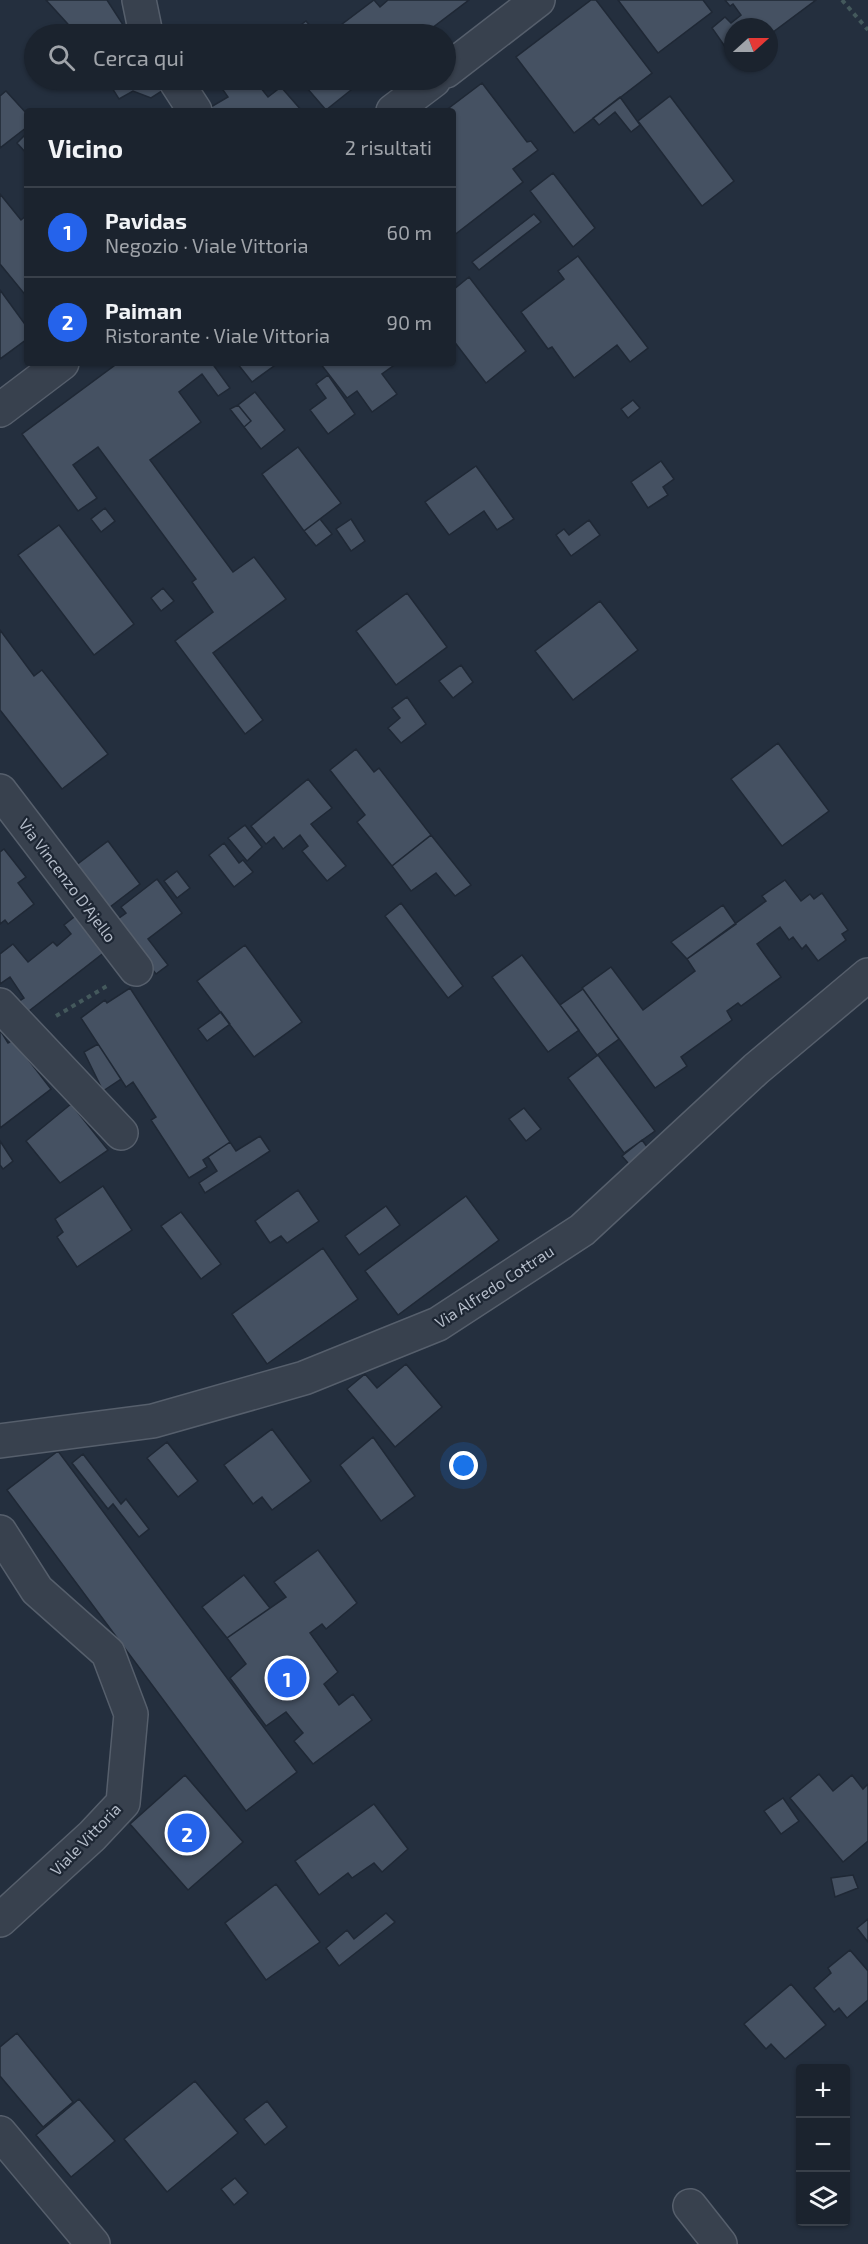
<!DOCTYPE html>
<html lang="it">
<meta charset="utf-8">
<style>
body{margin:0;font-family:"Exo 2",sans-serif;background:#282f3a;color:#f1f3f6}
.controls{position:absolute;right:18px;bottom:18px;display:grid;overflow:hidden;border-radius:6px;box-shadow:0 2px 4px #0004}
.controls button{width:54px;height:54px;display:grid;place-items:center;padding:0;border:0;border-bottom:2px solid #39404a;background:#1b232e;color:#f1f3f6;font:30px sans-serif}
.compass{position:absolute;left:724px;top:18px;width:54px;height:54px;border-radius:50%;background:#1b232e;box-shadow:0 2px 4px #0004;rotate:69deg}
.you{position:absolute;left:464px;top:1466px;width:21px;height:21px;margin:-15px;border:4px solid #fff;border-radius:50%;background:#1a73e8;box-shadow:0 0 0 9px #1a73e833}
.badge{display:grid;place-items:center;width:39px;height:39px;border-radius:50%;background:#2563eb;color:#fff;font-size:20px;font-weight:700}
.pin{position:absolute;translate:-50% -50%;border:3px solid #fff;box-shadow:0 2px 6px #0006}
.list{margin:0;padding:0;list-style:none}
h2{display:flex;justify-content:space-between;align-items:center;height:78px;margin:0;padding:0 24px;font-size:26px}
h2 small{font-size:20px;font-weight:400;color:#a0a4aa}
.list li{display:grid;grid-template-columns:39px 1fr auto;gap:18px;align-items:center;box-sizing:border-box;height:90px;padding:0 24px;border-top:2px solid #39404a}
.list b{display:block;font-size:22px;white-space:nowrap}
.list p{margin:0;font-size:20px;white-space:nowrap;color:#a0a4aa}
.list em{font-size:20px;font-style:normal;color:#a0a4aa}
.icon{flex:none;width:33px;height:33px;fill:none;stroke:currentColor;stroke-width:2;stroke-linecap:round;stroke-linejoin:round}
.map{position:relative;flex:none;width:868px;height:2244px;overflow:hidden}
.search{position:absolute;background:#1b232e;box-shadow:0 2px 4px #0004;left:24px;top:24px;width:432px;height:66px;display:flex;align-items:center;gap:15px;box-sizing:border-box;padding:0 21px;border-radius:33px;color:#a0a4aa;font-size:22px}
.panel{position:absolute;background:#1b232e;box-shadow:0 2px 4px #0004;left:24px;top:108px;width:432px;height:258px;border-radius:6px}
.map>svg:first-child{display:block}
</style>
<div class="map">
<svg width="868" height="2244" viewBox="0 0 868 2244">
<rect width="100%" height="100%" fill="#242f3e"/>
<!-- building -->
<path fill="#455162" stroke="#1f2835" stroke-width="1.5" d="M46,0H107L129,34H77Z
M374,0L380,7L388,0H469L424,34H329Z
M591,0H596L652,73L574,133L516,57Z
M618,0H703L712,12L658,53Z
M725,0H816L769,35V27H733V58L712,28L725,17L731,23L741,15L733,4L730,6Z
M306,21L317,34H289Z
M107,80H157L165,89L151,98L133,91L119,99Z
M216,80H259L256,82L268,97L281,87L302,111H204L228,97Z
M300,80H351L356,86L326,110Z
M482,83L527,142L531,141L538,150L513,169L523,182L453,236V111H445Z
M6,91L27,114V127L0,148V96Z
M670,96L734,181L702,206L638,121Z
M620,97L640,125L631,132L615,112L599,125L593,118Z
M27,133V154L17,143Z
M553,173L595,228L573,247L530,191Z
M0,194L21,220L27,215V297L0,264Z
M534,214L541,222L479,270L472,262Z
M578,256L648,348L630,362L617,345L574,378L552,347L548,349L521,312L564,279L558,271Z
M469,277L526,351L486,383L453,340V290Z
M0,290L27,327V339L0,359Z
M118,363H218L214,366L230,388L218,396L202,374L179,392L201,422L150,460L233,572L254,557L286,599L213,653L263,720L245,734L175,641L213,612L192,582L196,579L98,447L73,465L97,498L78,511L22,434Z
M237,363H278L252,382Z
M320,363H397L382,374L397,394L372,412L357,391L347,398Z
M328,375L355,414L328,434L310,410L326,398L316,384Z
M255,392L285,430L261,449L244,427L251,421L238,405Z
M633,400L640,408L628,418L621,409Z
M238,405L251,421L244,427L230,409Z
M298,447L341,503L304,531L262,474Z
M661,461L674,479L663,487L668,495L648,508L631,482Z
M476,466L514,519L497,530L484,511L449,535L425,502Z
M105,508L115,521L101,532L91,519Z
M320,519L332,534L316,546L304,531Z
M351,519L365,541L351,551L336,529Z
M589,520L600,535L571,556L556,535L564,529L569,535Z
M59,525L134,624L94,655L18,555Z
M163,588L174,601L161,611L151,598Z
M407,593L447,647L396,685L356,631Z
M600,601L638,650L573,700L535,651Z
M0,630L34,676L42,670L108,754L62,789L0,710Z
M461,665L473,682L453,698L439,681Z
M407,697L426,724L401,743L388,728L400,718L392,708Z
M778,743L829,811L782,846L731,779Z
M356,749L374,772L379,768L431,835L392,866L357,822L365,815L330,770Z
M308,779L332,808L311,824L346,866L327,881L302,851L308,846L300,835L283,849L274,837L266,844L251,826Z
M245,825L262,847L247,861L228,838Z
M431,835L471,885L455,896L436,873L411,891L392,866Z
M108,841L140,884L106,910L75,866Z
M224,843L239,863L243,860L253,872L234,887L209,855Z
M4,849L26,877L18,883L34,904L8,924L5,920L0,924V852Z
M177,871L190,888L177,898L164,881Z
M157,879L182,913L148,939L168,965L156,974L115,921L126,913L121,907Z
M785,880L801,901L810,894L814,899L822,893L848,930L842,934L846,940L818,961L806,945L802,949L793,937L789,940L780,927L757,944L781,977L741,1006L738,1003L727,1011L732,1020L681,1057L687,1066L655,1088L582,988L611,967L643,1010L695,971L687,959L766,901L762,896Z
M401,903L463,986L448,998L385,916Z
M723,905L736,924L687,959L671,942Z
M78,914L106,951L25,1014L16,1003L24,998L10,977L0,984V954L13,944L28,962L53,942L57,946L71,934L64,925Z
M245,945L302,1022L254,1057L197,981Z
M522,955L579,1030L548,1052L492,977Z
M130,988L230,1142L203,1160L207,1167L189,1178L151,1120L156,1117L133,1082L126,1087L81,1018L105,1000L107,1003Z
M583,989L619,1039L597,1055L560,1005Z
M221,1012L230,1024L207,1041L198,1029Z
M0,1030L8,1043L13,1040L51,1089L0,1128Z
M98,1044L121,1079L103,1091L84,1052Z
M598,1055L655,1131L624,1153L568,1078Z
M71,1104L108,1150L60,1183L26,1141Z
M524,1108L541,1129L526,1141L509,1119Z
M260,1136L270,1151L205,1193L199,1183L217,1171L208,1157L230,1142L236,1151Z
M642,1140L653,1155L634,1170L622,1156Z
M0,1141L13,1161L3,1169L0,1165Z
M103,1186L132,1230L77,1267L57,1237L63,1232L55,1219Z
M298,1190L319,1221L287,1243L281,1236L270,1243L255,1221Z
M466,1196L499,1240L398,1315L365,1271Z
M386,1206L400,1225L359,1255L345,1236Z
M181,1212L221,1264L201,1279L161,1226Z
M323,1248L358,1299L267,1364L232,1314Z
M406,1364L442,1407L395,1447L347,1389L365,1374L377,1388Z
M272,1429L311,1481L272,1510L262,1497L253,1504L224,1465Z
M373,1437L415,1496L381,1521L340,1465Z
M167,1442L198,1481L178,1497L147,1458Z
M58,1451L297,1772L246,1811L7,1490Z
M83,1454L121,1504L126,1499L149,1529L139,1537L113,1504L108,1509L72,1463Z
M318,1550L357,1603L326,1629L322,1624L310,1633L338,1672L324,1684L339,1705L353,1694L372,1720L313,1764L294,1741L303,1733L286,1712L266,1726L230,1678L246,1664L227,1638L286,1597L274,1582Z
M244,1575L270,1608L227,1638L202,1607Z
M819,1774L833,1791L852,1775L863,1789L868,1784V1841L843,1862L790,1798Z
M185,1775L243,1842L188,1890L130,1824Z
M783,1798L799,1821L781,1834L764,1811Z
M374,1804L408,1849L382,1872L374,1863L352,1878L348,1873L319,1895L295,1861Z
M853,1875L858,1888L835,1897L831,1878Z
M276,1884L320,1942L266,1980L225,1923Z
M386,1913L395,1922L339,1966L326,1948L347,1930L354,1939Z
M868,1919V1942L857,1928Z
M850,1950L868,1971V2000L847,2018L839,2008L834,2012L814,1988L831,1973L828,1968Z
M791,1984L826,2025L785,2059L771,2044L766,2049L744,2024Z
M17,2033L73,2102L43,2127L0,2076V2047Z
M195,2081L238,2133L167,2192L124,2139Z
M79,2099L115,2141L71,2177L36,2135Z
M267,2101L287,2127L265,2145L244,2119Z
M235,2178L248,2193L234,2205L221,2189Z"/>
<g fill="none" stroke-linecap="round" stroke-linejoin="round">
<!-- minor casing -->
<g stroke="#565f6c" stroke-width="36">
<path id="minor" d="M139,0L146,34
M446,71L538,0
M175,80L195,111
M393,111L434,80
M0,410L62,363
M0,791L136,969
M0,1005L121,1133
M0,1441L153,1421L304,1378L438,1324L582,1230L756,1069L868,975
M0,1532L37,1590L108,1653L131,1714L123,1803L92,1836L0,1920
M0,2133L93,2244
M690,2206L720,2244"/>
</g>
<!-- path -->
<path stroke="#44595c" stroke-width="4" stroke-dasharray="4.5 4.5" stroke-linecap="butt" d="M842,0L868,30
M56,1016L107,986"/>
<!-- minor -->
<use href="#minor" stroke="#38414e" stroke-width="33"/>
</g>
<g text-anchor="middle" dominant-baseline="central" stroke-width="4.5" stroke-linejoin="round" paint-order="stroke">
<!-- street labels -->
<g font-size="16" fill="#b4bcc9" stroke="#1d2633">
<text transform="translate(68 880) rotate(53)">Via Vincenzo D'Ajello</text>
<text transform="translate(494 1286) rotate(-33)">Via Alfredo Cottrau</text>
<text transform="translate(85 1839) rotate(-46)">Viale Vittoria</text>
</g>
</g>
</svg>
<div class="controls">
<button>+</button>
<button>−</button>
<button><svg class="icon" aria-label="layers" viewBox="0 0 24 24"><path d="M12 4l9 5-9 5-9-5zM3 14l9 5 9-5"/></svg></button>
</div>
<svg class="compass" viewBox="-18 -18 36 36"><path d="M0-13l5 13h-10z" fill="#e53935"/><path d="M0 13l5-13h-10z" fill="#a0a4aa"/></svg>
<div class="you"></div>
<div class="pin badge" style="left:287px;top:1678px">1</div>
<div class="pin badge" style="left:187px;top:1833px">2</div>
<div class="search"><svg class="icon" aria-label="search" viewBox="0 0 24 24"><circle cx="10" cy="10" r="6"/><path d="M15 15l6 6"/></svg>Cerca qui</div>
<section class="panel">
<h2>Vicino<small>2 risultati</small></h2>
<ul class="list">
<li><span class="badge">1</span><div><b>Pavidas</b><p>Negozio · Viale Vittoria</p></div><em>60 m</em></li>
<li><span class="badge">2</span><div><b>Paiman</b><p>Ristorante · Viale Vittoria</p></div><em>90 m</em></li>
</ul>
</section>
</div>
